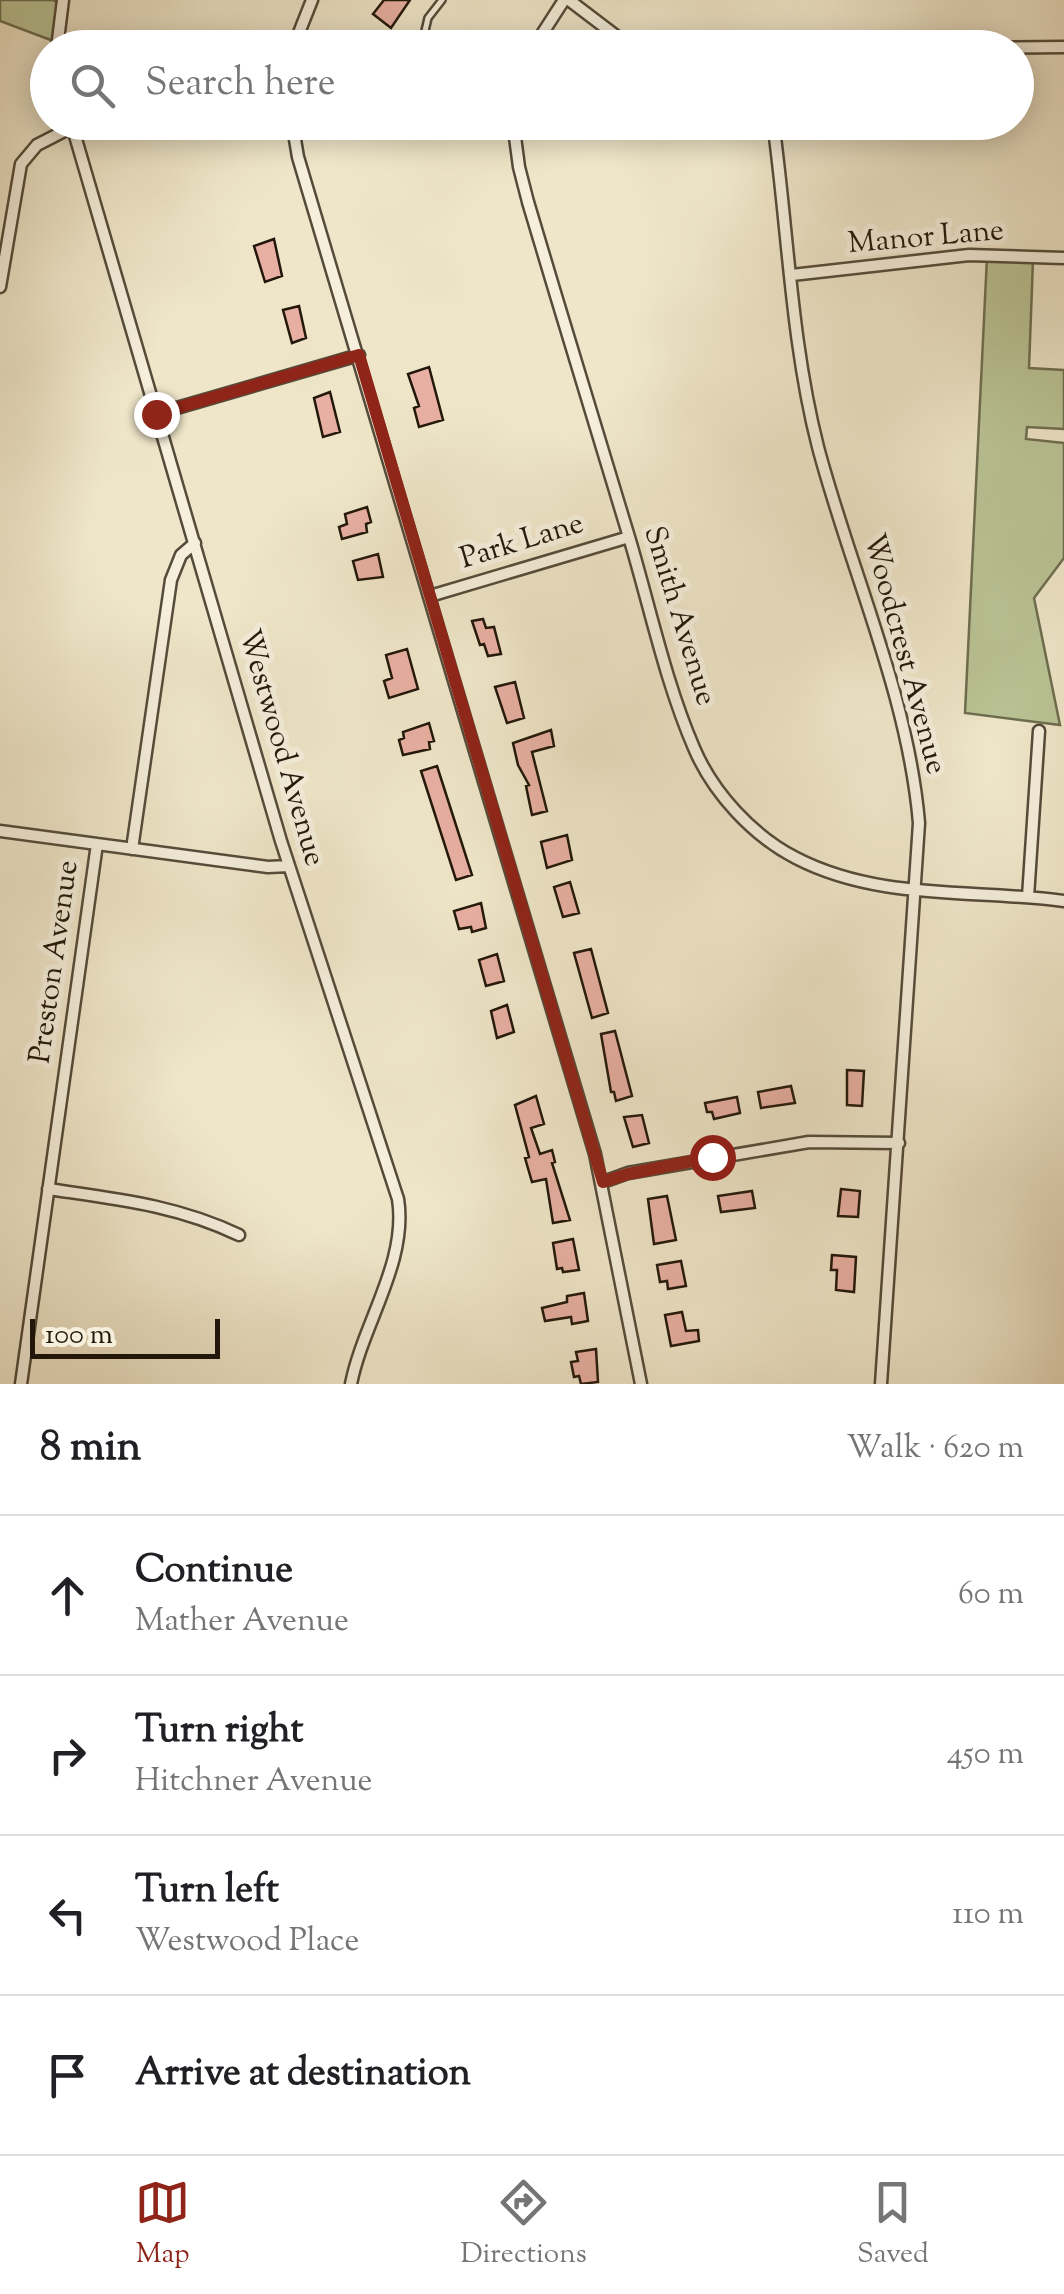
<!DOCTYPE html>
<meta charset="utf-8">
<style>
body{margin:0;font-family:"Sorts Mill Goudy",serif;background:#f6f6f6;color:#202124}
.scale{position:absolute;left:30px;bottom:25px;width:190px;box-sizing:border-box;padding-left:10px;border:5px solid #22170a;border-top:0;font-size:28px;line-height:35px;white-space:nowrap;color:#22170a;-webkit-text-stroke:8px #f5efdc;paint-order:stroke}
.stop{position:absolute;width:30px;height:30px;margin:-22px;border:8px solid #8f2418;border-radius:50%;background:#fff}
.stop.end{background:#8f2418;border-color:#fff;box-shadow:0 2px 10px #0008}
.list{margin:0;padding:0;list-style:none}
h2{display:flex;justify-content:space-between;align-items:center;height:130px;margin:0;padding:0 40px;font-size:42px}
h2 small{font-size:32px;font-weight:400;color:#757577}
.list li{display:grid;grid-template-columns:65px 1fr auto;gap:30px;align-items:center;box-sizing:border-box;height:160px;padding:0 40px;border-top:2px solid #e0e0e0}
.list b{display:block;font-size:38px;white-space:nowrap}
.list p{margin:0;font-size:32px;white-space:nowrap;color:#757577}
.list em{font-size:32px;font-style:normal;color:#757577}
.icon{flex:none;width:55px;height:55px;fill:none;stroke:currentColor;stroke-width:2;stroke-linecap:round;stroke-linejoin:round}
.map{position:relative;flex:none;width:1064px;height:1384px;overflow:hidden}
.search{position:absolute;background:#fff;box-shadow:0 5px 25px #0003;left:30px;right:30px;top:30px;height:110px;display:flex;align-items:center;gap:25px;box-sizing:border-box;padding:0 35px;border-radius:55px;color:#757577;font-size:38px}
.sheet{height:770px;background:#fff}
nav{display:flex;justify-content:space-around;align-items:center;box-sizing:border-box;height:140px;border-top:2px solid #e0e0e0;background:#fff;font-size:28px;color:#757577}
nav a{display:grid;justify-items:center;gap:5px}
nav .on{color:#8f2418}
.map>svg:first-child{display:block}
</style>
<div class="map">
<svg width="1064" height="1384" viewBox="0 0 1064 1384">
<rect width="100%" height="100%" fill="#efe6c9"/>
<filter id="stains"><feTurbulence type="fractalNoise" baseFrequency=".002" numOctaves="4"/><feColorMatrix values="0 0 0 0 .2 0 0 0 0 .09 0 0 0 0 .02 0 0 0 .5 -.17"/></filter>
<radialGradient id="worn" r=".72"><stop offset=".6" stop-color="#630" stop-opacity="0"/><stop offset="1" stop-color="#630" stop-opacity=".3"/></radialGradient>
<!-- green -->
<path fill="#bac496" stroke="#6e6e50" stroke-width="2.5" d="M0,0H53L64,5L56,42L0,21Z
M987,257L1033,260L1029,368L1064,370V429L1027,427L1026,439L1064,443V558L1034,598L1060,725L965,713Z"/>
<!-- building -->
<path fill="#e8b0a3" stroke="#22170a" stroke-width="2.5" d="M384,0H410L391,28L373,14Z
M274,239L282,276L265,282L254,246Z
M299,306L306,338L292,343L283,310Z
M429,367L443,420L419,427L414,408L419,406L408,374Z
M330,392L340,432L323,437L314,398Z
M367,507L371,522L366,524L367,532L342,539L339,527L347,524L345,514Z
M378,554L383,577L358,580L353,561Z
M483,619L486,628L494,627L501,654L488,656L484,644L480,645L472,621Z
M407,649L418,689L389,698L384,681L392,678L386,655Z
M515,682L524,718L507,723L495,687Z
M429,723L434,741L429,742L430,749L403,755L399,740L404,738L403,732Z
M551,730L554,746L532,752L547,811L532,815L526,786L529,785L518,765L513,743Z
M437,766L472,875L456,880L421,771Z
M567,835L572,860L547,868L541,842Z
M570,882L579,913L563,917L554,887Z
M481,903L486,928L472,932L471,927L459,929L454,911Z
M591,949L608,1013L592,1018L574,953Z
M497,954L504,981L486,986L479,960Z
M507,1005L514,1032L497,1038L491,1011Z
M615,1031L632,1096L616,1101L614,1092H611L601,1034Z
M847,1070L864,1071L862,1106L847,1105Z
M791,1086L795,1103L761,1108L758,1092Z
M536,1096L544,1124L531,1128L540,1154L552,1150L555,1162L552,1163L570,1220L553,1223L546,1179L532,1182L525,1158L529,1157L515,1105Z
M737,1097L740,1113L714,1119L712,1112H707L705,1103Z
M642,1115L649,1143L633,1147L624,1117Z
M841,1189L860,1191L858,1217L838,1216Z
M752,1191L755,1208L721,1212L718,1196Z
M667,1196L676,1240L654,1244L648,1199Z
M573,1239L579,1270L563,1272L562,1268L557,1269L553,1243Z
M832,1255L856,1257L854,1292L836,1290L837,1270H831Z
M681,1261L686,1286L668,1289L667,1281L660,1282L657,1265Z
M584,1293L588,1321L572,1324L571,1317L545,1321L542,1308L567,1302V1296Z
M682,1312L686,1331L698,1330L699,1341L671,1346L665,1315Z
M596,1349L598,1382L581,1384L579,1376L574,1377L571,1362L578,1361L576,1352Z"/>
<g fill="none" stroke-linecap="round" stroke-linejoin="round">
<!-- lane casing -->
<g stroke="#554b3a" stroke-width="10">
<path id="lane" d="M421,48L428,18L442,0"/>
</g>
<!-- street casing -->
<g stroke="#554b3a" stroke-width="15">
<path id="street" d="M569,0L632,48
M57,48L63,0
M293,48L312,0
M533,48L564,0
M977,48L1064,47
M71,122L281,841L398,1199C408,1262 363,1323 351,1384
M292,122L298,157L595,1154L641,1384
M513,122L519,167L528,202C561,314 596,426 629,537C650,607 665,681 694,748C713,793 753,836 796,858C879,901 974,889 1064,901
M773,122C788,230 791,342 818,447C851,572 908,694 919,823L881,1384
M792,275L969,255L1064,258
M0,287L21,164L37,145L72,127
M156,414L359,355
M430,596L629,537
M0,831L268,867L289,866
M132,849L171,580L181,555L195,543
M1028,897L1039,731
M603,1182L628,1173L809,1142L899,1143
M48,1189C116,1199 176,1205 239,1235
M21,1384L97,844"/>
</g>
<!-- lane -->
<use href="#lane" stroke="#f5efdc" stroke-width="5"/>
<!-- street -->
<use href="#street" stroke="#f5efdc" stroke-width="10"/>
</g>
<g fill="none" stroke-linecap="round" stroke-linejoin="round">
<!-- route -->
<path stroke="#8f2418" stroke-width="12" d="M156,414L359,355L603,1182L628,1174L712,1157"/>
</g>
<g text-anchor="middle" dominant-baseline="central" stroke-width="10" stroke-linejoin="round" paint-order="stroke">
<!-- street labels -->
<g font-size="30" fill="#22170a" stroke="#f5efdc">
<text transform="translate(926 238) rotate(-5)">Manor Lane</text>
<text transform="translate(522 542) rotate(-17)">Park Lane</text>
<text transform="translate(679 616) rotate(73)">Smith Avenue</text>
<text transform="translate(904 654) rotate(75)">Woodcrest Avenue</text>
<text transform="translate(281 748) rotate(74)">Westwood Avenue</text>
<text transform="translate(55 962) rotate(-82)">Preston Avenue</text>
</g>
</g>
<rect width="100%" height="100%" filter="url(#stains)"/>
<rect width="100%" height="100%" fill="url(#worn)"/>
</svg>
<div class="scale">100 m</div>
<div class="stop" style="left:712px;top:1157px"></div>
<div class="stop end" style="left:156px;top:414px"></div>
<div class="search"><svg class="icon" aria-label="search" viewBox="0 0 24 24"><circle cx="10" cy="10" r="6"/><path d="M15 15l6 6"/></svg>Search here</div>
</div>
<section class="sheet">
<h2>8 min<small>Walk · 620 m</small></h2>
<ul class="list">
<li><svg class="icon" aria-label="ahead" viewBox="0 0 24 24"><path d="M12 20V5M6 11l6-6 6 6"/></svg><div><b>Continue</b><p>Mather Avenue</p></div><em>60 m</em></li>
<li><svg class="icon" aria-label="right" viewBox="0 0 24 24"><path d="M7 20v-9h11M14 6l5 5-5 5"/></svg><div><b>Turn right</b><p>Hitchner Avenue</p></div><em>450 m</em></li>
<li><svg class="icon" aria-label="left" viewBox="0 0 24 24"><path d="M17 20v-9H6M10 6l-5 5 5 5"/></svg><div><b>Turn left</b><p>Westwood Place</p></div><em>110 m</em></li>
<li><svg class="icon" aria-label="arrive" viewBox="0 0 24 24"><path d="M6 21V4h12l-3 4 3 4H6"/></svg><div><b>Arrive at destination</b></div></li>
</ul>
</section>
<nav>
<a class="on"><svg class="icon" aria-label="map" viewBox="0 0 24 24"><path d="M3 6l6-2 6 2 6-2v14l-6 2-6-2-6 2zM9 4v14M15 6v14"/></svg>Map</a>
<a><svg class="icon" aria-label="directions" viewBox="0 0 24 24"><path d="M12 3l9 9-9 9-9-9zM9 14v-3h6M13 9l2 2-2 2"/></svg>Directions</a>
<a><svg class="icon" aria-label="saved" viewBox="0 0 24 24"><path d="M7 4h10v16l-5-4-5 4z"/></svg>Saved</a>
</nav>
